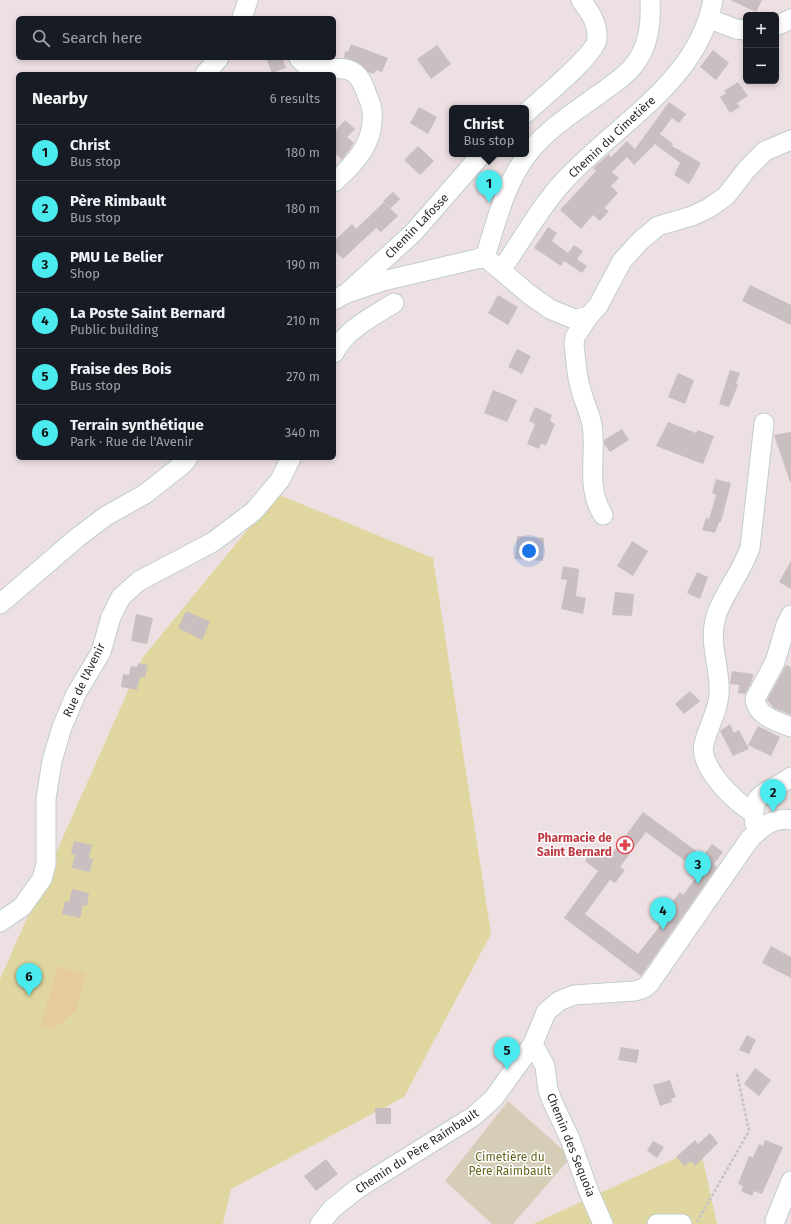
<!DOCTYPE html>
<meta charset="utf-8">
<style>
body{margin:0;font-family:"Fira Sans",sans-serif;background:#242831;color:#f1f3f6}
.controls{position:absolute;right:12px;top:12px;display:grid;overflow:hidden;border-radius:6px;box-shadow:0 2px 6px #0003}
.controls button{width:36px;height:36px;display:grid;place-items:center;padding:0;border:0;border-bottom:1px solid #363941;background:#171b24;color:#f1f3f6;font:20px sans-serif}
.you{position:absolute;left:529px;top:551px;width:14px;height:14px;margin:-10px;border:3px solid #fff;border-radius:50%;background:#1a73e8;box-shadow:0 0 0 6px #1a73e833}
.badge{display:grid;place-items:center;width:26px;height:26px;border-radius:50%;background:#4beaef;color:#111;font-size:13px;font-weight:700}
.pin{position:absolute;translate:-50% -33px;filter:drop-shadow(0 1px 2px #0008)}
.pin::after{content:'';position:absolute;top:21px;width:14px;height:12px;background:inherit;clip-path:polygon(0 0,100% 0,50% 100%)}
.popup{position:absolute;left:449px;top:105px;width:80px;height:52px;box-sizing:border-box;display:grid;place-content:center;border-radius:6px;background:#171b24;filter:drop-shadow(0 1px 3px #0005);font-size:13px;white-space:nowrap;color:#9ea1a6}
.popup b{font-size:15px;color:#f1f3f6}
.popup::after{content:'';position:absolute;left:50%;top:100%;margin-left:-8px;border:8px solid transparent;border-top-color:#171b24}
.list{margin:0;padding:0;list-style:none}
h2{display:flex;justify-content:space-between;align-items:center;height:52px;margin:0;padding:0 16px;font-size:17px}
h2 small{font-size:13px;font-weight:400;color:#9ea1a6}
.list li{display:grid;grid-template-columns:26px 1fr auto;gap:12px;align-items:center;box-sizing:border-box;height:56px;padding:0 16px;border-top:1px solid #363941}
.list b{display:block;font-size:15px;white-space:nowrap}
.list p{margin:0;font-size:13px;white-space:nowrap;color:#9ea1a6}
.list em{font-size:13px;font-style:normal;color:#9ea1a6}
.icon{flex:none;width:22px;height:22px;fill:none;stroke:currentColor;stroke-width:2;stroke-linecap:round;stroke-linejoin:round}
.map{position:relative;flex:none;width:791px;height:1224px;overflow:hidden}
.search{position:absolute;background:#171b24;box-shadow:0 2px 6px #0003;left:16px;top:16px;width:320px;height:44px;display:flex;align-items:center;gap:10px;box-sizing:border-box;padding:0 14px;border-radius:6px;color:#9ea1a6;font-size:15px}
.panel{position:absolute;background:#171b24;box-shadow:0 2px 6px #0003;left:16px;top:72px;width:320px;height:388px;border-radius:6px}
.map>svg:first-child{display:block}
</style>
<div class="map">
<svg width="791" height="1224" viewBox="0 0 791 1224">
<rect width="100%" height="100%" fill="#ede0e3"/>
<!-- green -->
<path fill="#e0d7a0" d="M277,494L433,558L491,934L404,1097L231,1189L223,1224H0V979L143,657Z
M700,1147L717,1224H533Z"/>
<!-- cemetery -->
<path fill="#d6cdb8" d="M508,1101L571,1157L513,1224H492L445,1181Z"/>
<!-- pitch -->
<path fill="#e6cb9d" d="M57,966L86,974L77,1009L54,1029L41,1026Z"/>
<!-- building -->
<path fill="#c9bec0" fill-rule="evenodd" d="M730,0H762L756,12Z
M351,44L388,58L382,72L376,70L374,74L368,72L359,63L344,58L345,51L348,52Z
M437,45L451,64L431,79L417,59Z
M713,50L729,63L716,80L700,67Z
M266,58H282L286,68L272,73Z
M738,82L748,96L737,103L740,107L730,113L720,97L726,93L724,91Z
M669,102L686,114L679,123L672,118L660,134L673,144L672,146L701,163L689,184L674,175L680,163L655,144L634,165L627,157L612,172L619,178L611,186L618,193L604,208L609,211L600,221L593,215L581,229L560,210L596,171L593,168L609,154L611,157L627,141L635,149Z
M419,107L437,117L428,134L410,123Z
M345,120L355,129L347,137L354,143L342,160L334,152V132Z
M418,146L434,161L420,175L404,160Z
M393,192L400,199L391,208L383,201Z
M384,202L398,216L381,232L376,228L343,259L334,250V241L352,224L356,229Z
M548,227L557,233L552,241L568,253L574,245L583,251L577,259L587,266L582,273L564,261L561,266L534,248Z
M750,285L791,305V325L742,301Z
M498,295L518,307L508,325L488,313Z
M517,349L531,356L522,374L508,367Z
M730,370L740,373L736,384L738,385L729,407L719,404Z
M678,373L694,380L685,404L668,397Z
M493,390L517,400L507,422L484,413Z
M535,407L552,415L550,421L555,424L546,445L541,444L539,449L527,444L535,424L529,421Z
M668,422L696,433L698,430L714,436L703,464L656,446Z
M622,429L629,440L610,452L604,444V440Z
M791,432V482H790L774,435Z
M716,479L731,483L721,522H719L715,533L702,530L706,518L709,519L716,495L712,493Z
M517,536L544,538L543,561L515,559Z
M632,541L648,551L633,576L617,566Z
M791,561V589L779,582Z
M563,566L579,569L576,596L586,598L583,614L561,609L567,580L561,579Z
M697,572L708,577L700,599L687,593Z
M615,592L634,594L632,616L612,615Z
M186,611L210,622L202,640L178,628Z
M136,614L153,618L147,644L131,641Z
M138,663L148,665L145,678L140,677L137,690L121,687L123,674L129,675L131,666L137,667Z
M786,665L791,667V715L774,708L767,700Z
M732,671L753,674L752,681L745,694L738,693L739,685L730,684Z
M690,691L700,701L684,714L675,704Z
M730,724L734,733L739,730L749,749L733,756L720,731Z
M758,726L780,737L771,756L748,745Z
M643,812L703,856L712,844L723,852L714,864L717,867L641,976L564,918L598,871L585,861L587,858L580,854L586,846L593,851L595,848L609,858ZM646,832L700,872L683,895L680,892L662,916L666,918L638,954L585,914L610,880L615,883L625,870L620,867Z
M74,841L92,845L89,858L93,859L90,872L72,868L75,855H71Z
M72,889L89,893L87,906L83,905L80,918L62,914L65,901L69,902Z
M771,946L791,957V978L762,963Z
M747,1035L756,1040L749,1054L739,1050Z
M621,1047L639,1050L637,1063L618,1060Z
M755,1068L771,1080L759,1096L744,1084Z
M670,1080L676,1097L671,1099L672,1102L660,1106L653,1085Z
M375,1108H391V1124H376Z
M710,1133L718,1143L695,1166L691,1161L684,1166L676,1157L695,1140L698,1144Z
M765,1140L783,1147L762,1194L754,1191L752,1196L741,1191L743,1186L738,1184L749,1156L753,1157L759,1144L763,1146Z
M653,1141L664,1147L657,1158L647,1151Z
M326,1159L338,1174L316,1191L304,1176Z"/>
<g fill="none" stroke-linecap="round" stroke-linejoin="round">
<!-- minor casing -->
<g stroke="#c1cdce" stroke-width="21">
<path id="minor" d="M650,0C651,19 650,39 640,56C631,73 613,84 598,95C574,112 548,129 530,151C505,182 497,220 485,257L530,295L550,309L574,319L588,317L598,306L622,261L639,242L658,226L692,216L709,208L726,196L747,169L765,151L791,140
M242,18L248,0
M710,19L736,29L746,30
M776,26L791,19
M299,58C313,78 336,62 353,72C360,76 363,84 366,92C368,98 372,105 372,112C375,142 355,164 334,182
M205,74L219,58
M526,113C540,100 596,54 597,39C598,23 590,12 581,0
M501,270C522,241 539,208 564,181C616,124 698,82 713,0
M347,293L413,233L482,154
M334,300L347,293L383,281L485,257
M588,317L575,337L574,344C576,359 576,375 581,390C584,402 590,413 592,425C597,456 585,486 603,515
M334,353C346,329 372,317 394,303
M0,604L78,537L106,516L145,494L182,465L188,458
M791,615L786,625L775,662L755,699C757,717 777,721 791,727
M753,812C735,803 698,766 704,744C709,723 721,707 719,685C718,659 708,640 717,613C726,590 742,571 750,548L764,423
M755,824C748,791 770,793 791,777
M0,922L22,907L42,879L46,864V799L52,761L62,727L76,694L101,652L111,617L121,597L139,581L213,542L254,511L280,480L291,458
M533,1044L545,1066L548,1090L553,1103L570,1139L589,1192L603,1224
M775,1221L791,1181
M320,1224L332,1209L357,1189L474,1116L493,1099L533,1044L546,1012L559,1001L574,995L635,991L644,988L649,984L749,840C759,829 774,816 791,820
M657,1224H682"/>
</g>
<!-- path -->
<path stroke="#c4c4c4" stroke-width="2.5" stroke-dasharray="3 2" stroke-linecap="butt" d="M697,1222L749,1131L737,1074"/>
<!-- minor -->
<use href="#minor" stroke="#fff" stroke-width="19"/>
</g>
<!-- icons -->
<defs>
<g id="pharmacy-ring" transform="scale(0.9)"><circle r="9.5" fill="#fff" stroke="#e0444e" stroke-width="1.5"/><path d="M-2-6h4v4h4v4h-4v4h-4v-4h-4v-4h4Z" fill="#e0444e"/></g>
</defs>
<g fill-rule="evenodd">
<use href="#pharmacy-ring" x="625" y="845"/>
</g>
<g text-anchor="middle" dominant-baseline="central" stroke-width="3" stroke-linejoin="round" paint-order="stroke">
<!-- street labels -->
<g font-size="12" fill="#2c2c2c" stroke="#fff">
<text transform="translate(612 137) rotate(-43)">Chemin du Cimetière</text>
<text transform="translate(417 226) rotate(-46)">Chemin Lafosse</text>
<text transform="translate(84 680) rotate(-64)">Rue de l'Avenir</text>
<text transform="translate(571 1145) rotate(68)">Chemin des Sequoia</text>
<text transform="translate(417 1151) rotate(-33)">Chemin du Père Raimbault</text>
</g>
<!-- health labels -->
<g font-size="12" font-weight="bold" fill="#be3a42" stroke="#fff" text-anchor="end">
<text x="612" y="838">Pharmacie de<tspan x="612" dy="14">Saint Bernard</tspan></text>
</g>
<!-- park labels -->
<g font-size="12" fill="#666620" stroke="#fff">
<text x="510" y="1157">Cimetière du<tspan x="510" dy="14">Père Raimbault</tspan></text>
</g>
</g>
</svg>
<div class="controls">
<button>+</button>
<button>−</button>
</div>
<div class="you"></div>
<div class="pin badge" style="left:489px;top:203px">1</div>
<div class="popup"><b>Christ</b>Bus stop</div>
<div class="pin badge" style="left:773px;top:812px">2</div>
<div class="pin badge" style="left:698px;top:884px">3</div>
<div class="pin badge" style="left:663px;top:930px">4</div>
<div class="pin badge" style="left:507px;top:1070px">5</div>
<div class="pin badge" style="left:29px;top:996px">6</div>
<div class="search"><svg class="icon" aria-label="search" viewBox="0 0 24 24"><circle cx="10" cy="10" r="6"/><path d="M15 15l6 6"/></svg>Search here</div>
<section class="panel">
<h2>Nearby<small>6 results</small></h2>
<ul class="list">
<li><span class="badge">1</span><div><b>Christ</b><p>Bus stop</p></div><em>180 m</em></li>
<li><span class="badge">2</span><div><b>Père Rimbault</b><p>Bus stop</p></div><em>180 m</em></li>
<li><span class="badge">3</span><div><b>PMU Le Belier</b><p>Shop</p></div><em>190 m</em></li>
<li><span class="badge">4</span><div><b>La Poste Saint Bernard</b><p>Public building</p></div><em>210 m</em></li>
<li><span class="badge">5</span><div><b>Fraise des Bois</b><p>Bus stop</p></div><em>270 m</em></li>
<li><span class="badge">6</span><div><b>Terrain synthétique</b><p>Park · Rue de l'Avenir</p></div><em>340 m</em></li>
</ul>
</section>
</div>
